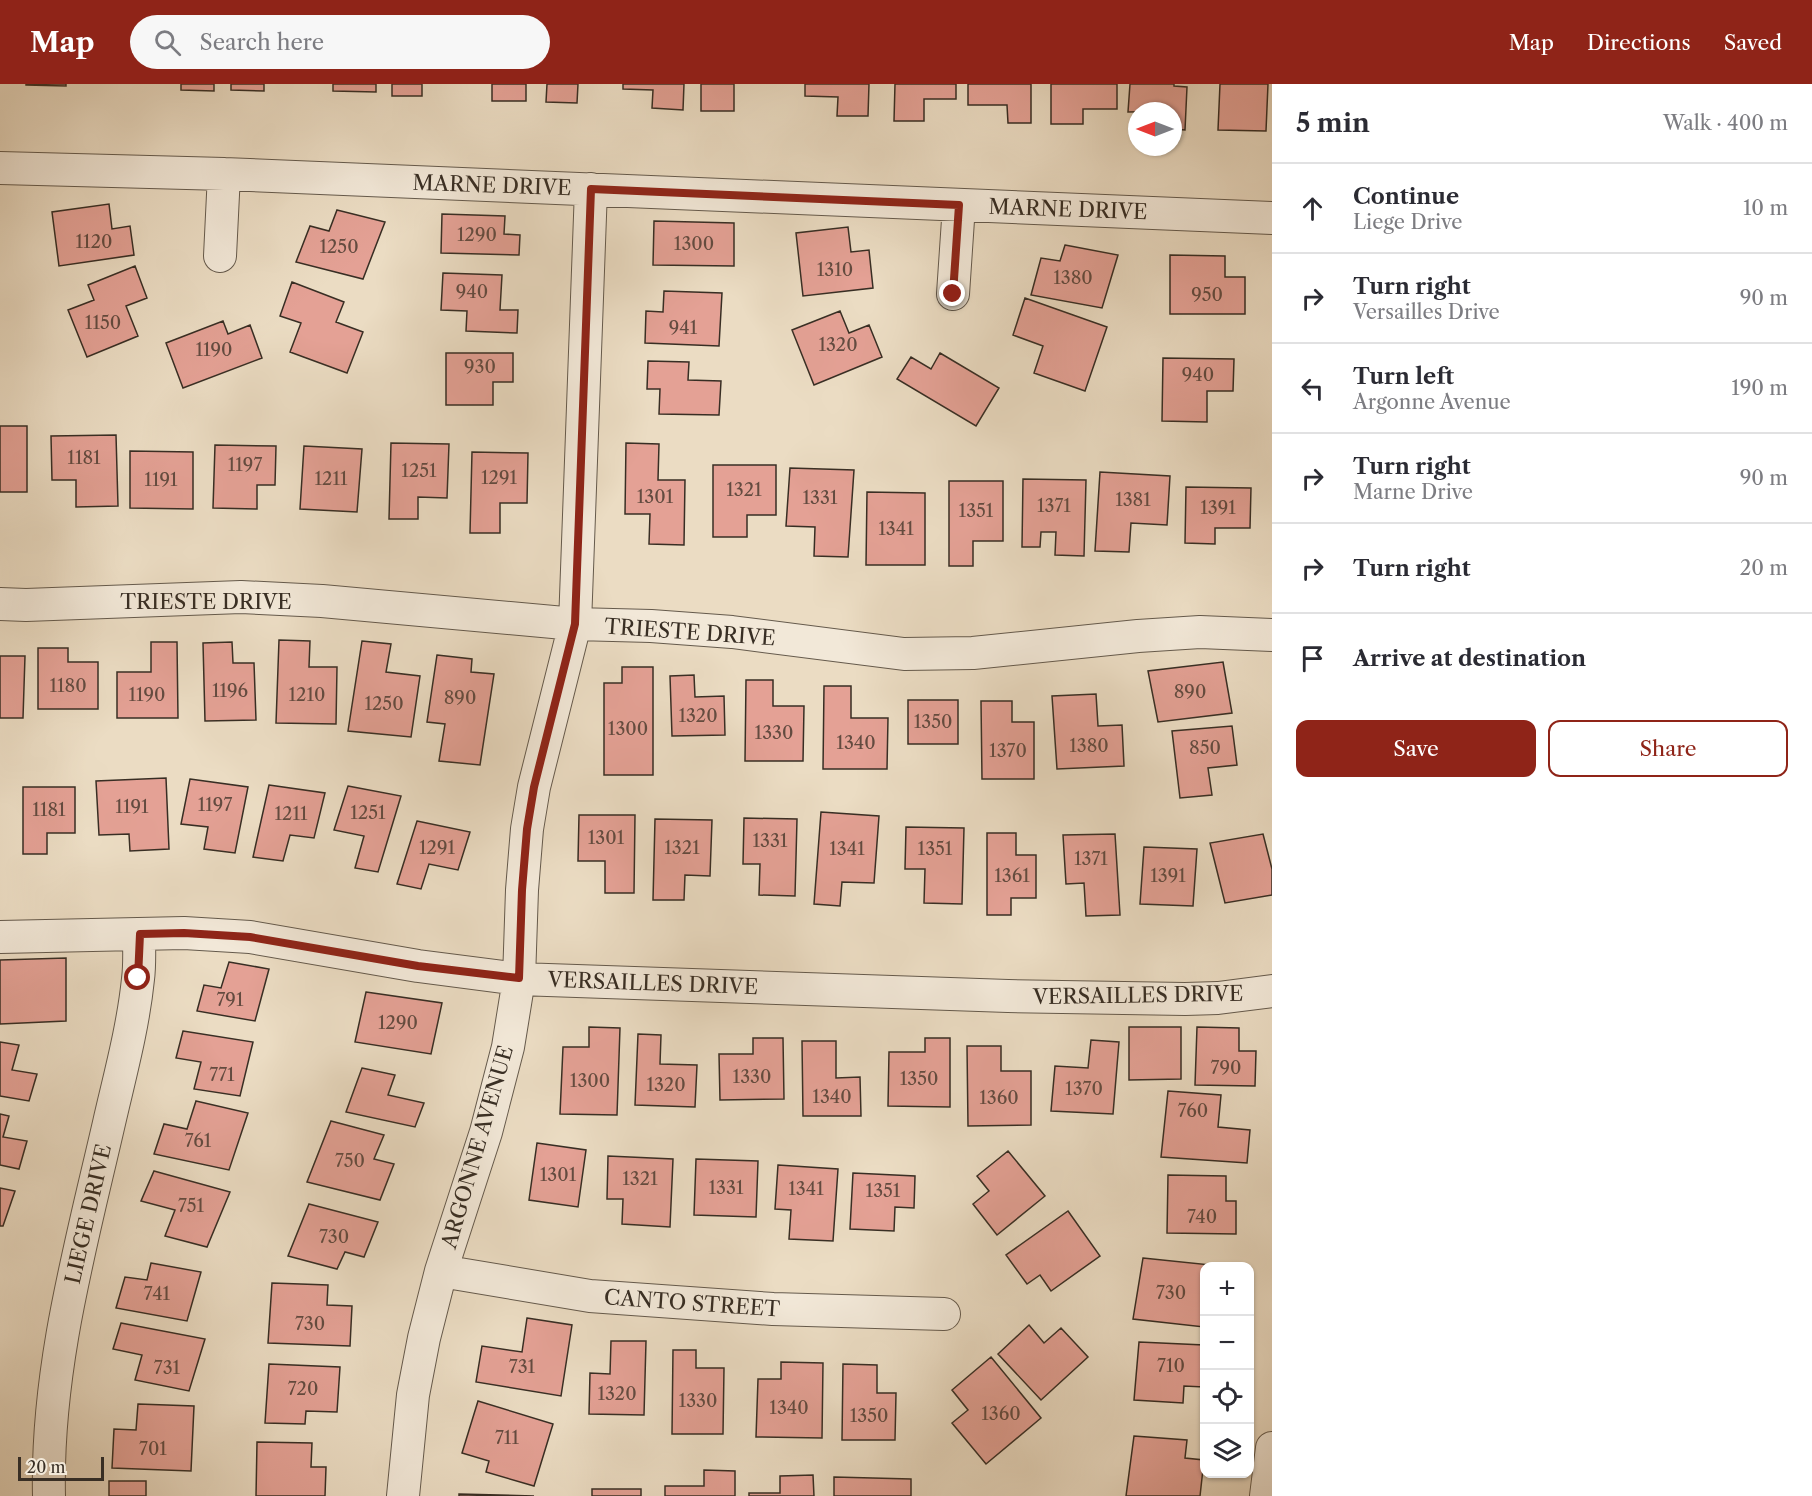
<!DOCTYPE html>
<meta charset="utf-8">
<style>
body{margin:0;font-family:"Libre Caslon Text",serif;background:#f7f7f7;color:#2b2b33}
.controls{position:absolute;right:18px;bottom:18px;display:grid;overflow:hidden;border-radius:12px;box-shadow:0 2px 4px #0004}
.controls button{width:54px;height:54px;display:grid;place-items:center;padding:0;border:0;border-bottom:2px solid #e1e1e2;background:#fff;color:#2b2b33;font:30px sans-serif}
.compass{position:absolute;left:1128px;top:18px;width:54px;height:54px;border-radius:50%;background:#fff;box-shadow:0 2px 4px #0004;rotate:270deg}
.scale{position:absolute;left:18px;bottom:15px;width:86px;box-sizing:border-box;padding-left:6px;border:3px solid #382e24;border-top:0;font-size:16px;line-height:21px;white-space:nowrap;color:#382e24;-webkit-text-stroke:4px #f2e8d8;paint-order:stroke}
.stop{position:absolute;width:18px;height:18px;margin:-14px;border:4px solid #8f2418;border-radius:50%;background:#fff}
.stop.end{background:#8f2418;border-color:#fff;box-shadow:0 2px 6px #0008}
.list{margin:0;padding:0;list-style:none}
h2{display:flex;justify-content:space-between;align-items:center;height:78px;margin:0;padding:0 24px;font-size:26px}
h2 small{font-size:20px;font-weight:400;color:#7c7c81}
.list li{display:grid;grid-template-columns:39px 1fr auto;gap:18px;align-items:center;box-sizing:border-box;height:90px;padding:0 24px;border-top:2px solid #e1e1e2}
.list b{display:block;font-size:22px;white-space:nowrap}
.list p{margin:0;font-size:20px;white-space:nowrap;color:#7c7c81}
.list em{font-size:20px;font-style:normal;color:#7c7c81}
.actions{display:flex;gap:12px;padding:18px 24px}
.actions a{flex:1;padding:14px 0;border:2px solid #8f2418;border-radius:12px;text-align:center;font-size:21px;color:#8f2418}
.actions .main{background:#8f2418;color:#fff}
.icon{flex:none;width:33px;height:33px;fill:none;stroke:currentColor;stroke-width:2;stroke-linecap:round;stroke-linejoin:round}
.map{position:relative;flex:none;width:1272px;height:1412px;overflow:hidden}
header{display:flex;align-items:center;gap:36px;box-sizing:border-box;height:84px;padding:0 30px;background:#8f2418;color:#fff}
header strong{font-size:28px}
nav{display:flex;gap:33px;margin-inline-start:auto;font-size:21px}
.search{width:420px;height:54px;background:#f7f7f7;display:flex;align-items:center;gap:15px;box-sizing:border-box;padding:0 21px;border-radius:33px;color:#7c7c81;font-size:22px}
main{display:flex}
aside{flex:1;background:#fff}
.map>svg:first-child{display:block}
</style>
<header>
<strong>Map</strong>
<div class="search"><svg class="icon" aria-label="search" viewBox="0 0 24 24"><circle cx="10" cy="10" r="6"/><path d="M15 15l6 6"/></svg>Search here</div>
<nav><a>Map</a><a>Directions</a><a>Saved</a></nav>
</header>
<main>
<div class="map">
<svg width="1272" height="1412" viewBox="0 0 1272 1412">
<rect width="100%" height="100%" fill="#ebdcc3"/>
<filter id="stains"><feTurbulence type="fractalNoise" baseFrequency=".00333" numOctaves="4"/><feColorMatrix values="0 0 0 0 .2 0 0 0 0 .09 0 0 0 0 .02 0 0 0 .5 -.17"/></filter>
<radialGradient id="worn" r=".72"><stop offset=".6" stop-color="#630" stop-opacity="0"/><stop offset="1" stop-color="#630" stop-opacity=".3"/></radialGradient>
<!-- building -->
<path fill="#e4a195" stroke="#382e24" stroke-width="1.5" d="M26,0H66V2L26,1Z
M181,0H214V7L181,6Z
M231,0H264V7L231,6Z
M333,0H376V8L333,7Z
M392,0H422V12H392Z
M492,0H526V17H492Z
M547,0H578L577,19L546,18Z
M623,0H684L683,26L652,24L653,6L623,5Z
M701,0H734V27H701Z
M805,0H869L868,32H837L838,13L805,12Z
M895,0H956V15H924V37H894Z
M968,0H1031V39H1008L1007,21H968Z
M1051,0H1117V25H1083V40H1051Z
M1130,0H1174V2L1187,3L1185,46L1173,45V27L1128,28Z
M1220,0H1268L1266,47L1218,46Z
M109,120L112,145L130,142L134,171L59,182L52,128Z
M337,126L385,138L363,195L296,178L310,142L329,147Z
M442,130L505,132L504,150L520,151L519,171L441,169Z
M654,137L734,139V182L653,181Z
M848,143L851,168L869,166L873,204L803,212L796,149Z
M1065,161L1118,171L1102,224L1031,211L1041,174L1060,177Z
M1170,171L1225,172V193H1245V230H1170Z
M135,182L147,214L126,222L138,252L87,273L68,226L94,216L88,201Z
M443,189L502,191L500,226H518L517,249L466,247L467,227L441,226Z
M292,198L344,218L336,238L363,248L347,289L290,268L301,239L280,232Z
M664,207L722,209L719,262L645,259L646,227L663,228Z
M1025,214L1107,243L1085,307L1034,289L1043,262L1013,251Z
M840,227L849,249L869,241L882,273L814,301L792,246Z
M223,237L228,250L250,241L262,274L183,304L166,259Z
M446,269H513V298H493V321H446Z
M940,269L999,304L976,342L897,295L911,273L931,285Z
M1163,274L1234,275L1233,307H1207V338L1162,337Z
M648,277L689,278L688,296L721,297L719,331L659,330L660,305H647Z
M0,342H27V408H0Z
M116,351L118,422L76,423V396H52L51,352Z
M391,359L449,360L447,414L418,413V435H389Z
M626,359L659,360L658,396H685L684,461L649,460L650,430H625Z
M215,361L276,362L275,401H257V425L213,424Z
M304,362L362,365L357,428L300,425Z
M130,367L193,368V425L130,424Z
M472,368L528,369L527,419H500V449H470Z
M713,381H776V431H747V453H713Z
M790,384L854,386L848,473L814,472L815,443L786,442Z
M1100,388L1170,392L1167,441L1131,439L1129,468L1095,467Z
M1023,395L1086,396L1084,472L1055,471L1056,448H1041L1040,463H1022Z
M949,397H1003V457H973V482H949Z
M1186,403L1251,404L1250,444H1215V460L1185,459Z
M867,408L925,409V481H866Z
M279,556L310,557L309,583H337L336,640L276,639Z
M362,557L391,560L386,588L420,592L411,653L348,647Z
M151,558H177L178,634H117V588H151Z
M232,558L233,579H254L256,636L205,637L203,559Z
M38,564H68V578H98V625H38Z
M437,571L472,575L471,588L494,590L480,681L439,677L445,640L427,638Z
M0,572H25L23,634H0Z
M1223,578L1232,629L1158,638L1148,587Z
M622,583H653V691H604V599H622Z
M694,591L695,613L724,612L725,651L672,652L670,592Z
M746,596H773V622H804L803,677H745Z
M824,602H851V634H888L887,685H823Z
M1096,610L1098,642L1122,641L1124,682L1057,685L1052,612Z
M908,616H958V660H908Z
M981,617H1012V638H1034V695H982Z
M1232,642L1237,681L1208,684L1212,711L1180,714L1172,647Z
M166,694L169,765L130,767L129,750L99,751L96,697Z
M190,695L248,703L235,769L204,765L208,743L181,740Z
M269,701L325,709L314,754L290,751L283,777L253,773Z
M348,702L401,712L378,788L355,784L364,752L334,746Z
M23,703H75V749H47V770H23Z
M821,728L879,732L874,799L842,798L840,822L814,820Z
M579,731H635L634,809H605V777H578Z
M744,734L797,735L795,812L759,811L760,780H743Z
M655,735L712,736L710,792L685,791L684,816H653Z
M417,737L470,748L458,786L429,780L421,805L397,800Z
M906,743L964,744L962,820L924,819L925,785H905Z
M987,749H1016V771H1036V814H1011V831H987Z
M1115,750L1120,831L1086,832L1084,799L1066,800L1063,751Z
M1263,750L1272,785V811L1225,819L1210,759Z
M1144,763L1197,765L1193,822L1140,820Z
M66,874V937L0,940V876Z
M229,878L269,885L255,937L197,927L204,901L221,904Z
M366,908L442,919L431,970L355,958Z
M589,943L620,944L617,1031L560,1030L563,963H589Z
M1129,943H1181V995L1129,996Z
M1197,943L1239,944V967H1256L1255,1002L1195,1001Z
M183,947L253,958L240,1012L194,1005L201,978L176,974Z
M638,950L661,951L660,980L697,981L695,1023L635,1021Z
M753,954H783L784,1015L720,1016L719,970H753Z
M925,954H950V1023L888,1022L889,968H925Z
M1091,956L1119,958L1113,1030L1051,1027L1055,982L1088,984Z
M802,957H836V994L860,993L861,1032H803Z
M0,958L19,961L12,986L37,990L29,1017L0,1012Z
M967,962H1001V987H1031V1041L968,1042Z
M362,984L395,991L388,1011L424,1019L415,1043L346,1028Z
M1168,1007L1221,1011L1218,1043L1250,1046L1247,1079L1161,1073Z
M196,1017L248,1029L229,1086L154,1070L164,1040L187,1045Z
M0,1030L9,1032L3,1053L27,1057L19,1085L0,1081Z
M331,1037L384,1051L374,1075L394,1080L380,1116L307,1098Z
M537,1059L586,1066L578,1123L529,1116Z
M1008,1067L1045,1112L997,1151L973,1120L989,1107L977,1092Z
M608,1072L673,1075L670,1143L622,1140L623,1115H607Z
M696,1075L758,1077L756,1133L694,1131Z
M778,1081L838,1085L833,1157L789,1155L791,1126L775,1125Z
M154,1087L230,1108L207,1163L165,1152L175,1126L141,1117Z
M853,1089L915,1092L914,1124L895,1123L894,1147L850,1145Z
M1168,1091L1226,1092V1117H1236V1150L1167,1149Z
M0,1104L15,1107L3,1142H0Z
M309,1120L378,1138L364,1173L345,1168L337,1185L288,1172Z
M1068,1127L1100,1172L1051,1207L1040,1191L1027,1200L1006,1171Z
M1143,1174L1211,1181L1210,1182H1204V1243L1133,1235Z
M151,1179L201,1188L187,1237L116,1224L125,1193L147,1196Z
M272,1199L328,1201L327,1221L352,1222L350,1262L268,1259Z
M527,1234L572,1241L561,1312L476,1298L482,1262L522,1268Z
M121,1239L205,1255L189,1307L135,1296L142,1271L113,1265Z
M1029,1241L1044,1259L1061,1244L1088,1273L1041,1316L998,1270Z
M611,1257H646L644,1331L589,1330L590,1289L610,1290Z
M1139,1258L1204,1261V1303L1184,1302L1183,1319L1134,1316Z
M673,1266H696V1284H724L723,1350H672Z
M991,1273L1041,1334L986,1380L952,1339L968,1326L952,1306Z
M781,1278L823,1279L822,1354L756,1353L758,1295H781Z
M269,1280L340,1283L337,1328L306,1327L305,1340L265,1339Z
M843,1280L877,1281V1309H896L895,1356H842Z
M478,1317L553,1340L534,1402L486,1388L489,1377L462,1369Z
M138,1320L194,1322L191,1387L112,1384L114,1345L136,1346Z
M1134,1352L1187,1356L1185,1374L1204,1376L1200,1412H1126Z
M257,1358L312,1359L311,1383H326L325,1412H256Z
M704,1386L735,1387V1412H665V1402H704Z
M813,1391L814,1412H749V1409H780V1392Z
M834,1393L911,1395V1412H834Z
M109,1397H146V1412H109Z
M592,1405H641V1412H592Z
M459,1410L534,1412H459Z"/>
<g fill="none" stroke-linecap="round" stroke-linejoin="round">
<!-- minor casing -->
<g stroke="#655a4c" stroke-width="34">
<path id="minor" d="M0,84L224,90L1272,134
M220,172L224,90
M953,210L959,121
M0,520L26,521L241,513L322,517L575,540L651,542L732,548L904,570L973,569L1138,552L1200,548L1272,551
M0,853L184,849L250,853L418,882L519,895L1008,912L1185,915L1218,914L1272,907
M441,1187L590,1212L773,1225L944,1230
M49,1412C46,1285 81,1161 109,1039C120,991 133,944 138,895C140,880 139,865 139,850
M403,1412L413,1311L424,1254L441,1187L486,1048L508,963L519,895L522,806L527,745L534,703L575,540L591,105
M1266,1412L1272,1364"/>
</g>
<!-- minor -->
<use href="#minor" stroke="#f2e8d8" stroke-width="32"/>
</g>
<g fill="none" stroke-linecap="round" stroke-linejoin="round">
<!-- route -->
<path stroke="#8f2418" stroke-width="8" d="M138,894L140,850L184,849L250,853L418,882L519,894L522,806L527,745L534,703L575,540L591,105L959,121L953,210"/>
</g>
<g text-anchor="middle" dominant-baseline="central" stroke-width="4.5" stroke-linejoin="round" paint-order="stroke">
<!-- number labels -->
<g font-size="18" fill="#634b40">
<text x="477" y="151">1290</text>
<text x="94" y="158">1120</text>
<text x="694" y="160">1300</text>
<text x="339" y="163">1250</text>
<text x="835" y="186">1310</text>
<text x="1073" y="194">1380</text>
<text x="472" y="208">940</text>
<text x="1207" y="211">950</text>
<text x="103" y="239">1150</text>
<text x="683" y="244">941</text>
<text x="838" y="261">1320</text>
<text x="214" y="266">1190</text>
<text x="480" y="283">930</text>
<text x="1198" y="291">940</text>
<text x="84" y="374">1181</text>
<text x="245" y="381">1197</text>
<text x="419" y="387">1251</text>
<text x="499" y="394">1291</text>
<text x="331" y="395">1211</text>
<text x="161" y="396">1191</text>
<text x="744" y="406">1321</text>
<text x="655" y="413">1301</text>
<text x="820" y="414">1331</text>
<text x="1133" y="416">1381</text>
<text x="1054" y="422">1371</text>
<text x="1218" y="424">1391</text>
<text x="976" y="427">1351</text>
<text x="896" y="445">1341</text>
<text x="68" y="602">1180</text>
<text x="230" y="607">1196</text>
<text x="1190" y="608">890</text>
<text x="147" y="611">1190</text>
<text x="307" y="611">1210</text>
<text x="460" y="614">890</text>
<text x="384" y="620">1250</text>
<text x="698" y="632">1320</text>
<text x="933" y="638">1350</text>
<text x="628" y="645">1300</text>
<text x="774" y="649">1330</text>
<text x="856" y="659">1340</text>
<text x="1089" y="662">1380</text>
<text x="1205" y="664">850</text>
<text x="1008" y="667">1370</text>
<text x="215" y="721">1197</text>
<text x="132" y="723">1191</text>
<text x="49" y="726">1181</text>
<text x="368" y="729">1251</text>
<text x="291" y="730">1211</text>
<text x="606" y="754">1301</text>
<text x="770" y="757">1331</text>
<text x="437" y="764">1291</text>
<text x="682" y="764">1321</text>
<text x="847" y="765">1341</text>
<text x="935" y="765">1351</text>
<text x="1091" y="775">1371</text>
<text x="1012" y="792">1361</text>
<text x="1168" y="792">1391</text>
<text x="230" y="916">791</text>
<text x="398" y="939">1290</text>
<text x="1226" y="984">790</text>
<text x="222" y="991">771</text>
<text x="752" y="993">1330</text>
<text x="919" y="995">1350</text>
<text x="590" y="997">1300</text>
<text x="666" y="1001">1320</text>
<text x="1084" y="1005">1370</text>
<text x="832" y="1013">1340</text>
<text x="999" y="1014">1360</text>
<text x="1193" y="1027">760</text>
<text x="198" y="1057">761</text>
<text x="350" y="1077">750</text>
<text x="558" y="1091">1301</text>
<text x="640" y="1095">1321</text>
<text x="726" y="1104">1331</text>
<text x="806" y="1105">1341</text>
<text x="883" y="1107">1351</text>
<text x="191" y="1122">751</text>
<text x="1202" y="1133">740</text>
<text x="334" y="1153">730</text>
<text x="1171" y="1209">730</text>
<text x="157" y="1210">741</text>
<text x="310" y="1240">730</text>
<text x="1171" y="1282">710</text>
<text x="522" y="1283">731</text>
<text x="167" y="1284">731</text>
<text x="303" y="1305">720</text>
<text x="617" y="1310">1320</text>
<text x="698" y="1317">1330</text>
<text x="789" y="1324">1340</text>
<text x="1001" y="1330">1360</text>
<text x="869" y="1332">1350</text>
<text x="507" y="1354">711</text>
<text x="153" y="1365">701</text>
</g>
<!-- street labels -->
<g font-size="21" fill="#382e24" stroke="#f2e8d8">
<text transform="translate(492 101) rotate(2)">MARNE DRIVE</text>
<text transform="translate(1068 125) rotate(2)">MARNE DRIVE</text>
<text x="206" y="517">TRIESTE DRIVE</text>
<text transform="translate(690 548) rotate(4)">TRIESTE DRIVE</text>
<text transform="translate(653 899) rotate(2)">VERSAILLES DRIVE</text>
<text transform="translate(1138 911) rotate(-1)">VERSAILLES DRIVE</text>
<text transform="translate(477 1063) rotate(-74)">ARGONNE AVENUE</text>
<text transform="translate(88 1130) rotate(-77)">LIEGE DRIVE</text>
<text transform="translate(692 1219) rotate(4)">CANTO STREET</text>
</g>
</g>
<rect width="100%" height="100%" filter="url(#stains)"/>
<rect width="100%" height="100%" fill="url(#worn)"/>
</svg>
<div class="controls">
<button>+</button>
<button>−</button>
<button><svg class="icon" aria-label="locate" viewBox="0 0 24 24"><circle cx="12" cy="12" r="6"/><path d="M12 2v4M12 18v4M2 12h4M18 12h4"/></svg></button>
<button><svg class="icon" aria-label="layers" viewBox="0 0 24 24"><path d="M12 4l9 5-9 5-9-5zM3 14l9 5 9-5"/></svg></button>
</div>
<svg class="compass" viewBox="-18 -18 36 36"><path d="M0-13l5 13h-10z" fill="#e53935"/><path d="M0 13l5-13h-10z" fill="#7c7c81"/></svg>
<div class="scale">20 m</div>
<div class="stop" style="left:138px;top:894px"></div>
<div class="stop end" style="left:953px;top:210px"></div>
</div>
<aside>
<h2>5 min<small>Walk · 400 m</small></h2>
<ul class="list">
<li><svg class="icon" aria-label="ahead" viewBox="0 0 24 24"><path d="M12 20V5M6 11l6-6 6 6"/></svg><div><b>Continue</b><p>Liege Drive</p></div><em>10 m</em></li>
<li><svg class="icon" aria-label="right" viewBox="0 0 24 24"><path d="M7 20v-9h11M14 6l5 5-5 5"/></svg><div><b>Turn right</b><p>Versailles Drive</p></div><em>90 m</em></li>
<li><svg class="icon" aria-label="left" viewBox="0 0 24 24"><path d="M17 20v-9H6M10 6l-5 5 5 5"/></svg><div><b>Turn left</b><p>Argonne Avenue</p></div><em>190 m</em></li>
<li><svg class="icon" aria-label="right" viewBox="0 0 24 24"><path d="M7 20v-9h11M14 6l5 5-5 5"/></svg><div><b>Turn right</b><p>Marne Drive</p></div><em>90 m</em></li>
<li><svg class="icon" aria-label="right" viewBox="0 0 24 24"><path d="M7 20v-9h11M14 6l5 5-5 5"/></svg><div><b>Turn right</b></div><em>20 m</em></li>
<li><svg class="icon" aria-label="arrive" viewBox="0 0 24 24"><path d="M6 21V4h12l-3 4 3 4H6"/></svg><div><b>Arrive at destination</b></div></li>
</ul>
<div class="actions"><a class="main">Save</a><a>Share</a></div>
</aside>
</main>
